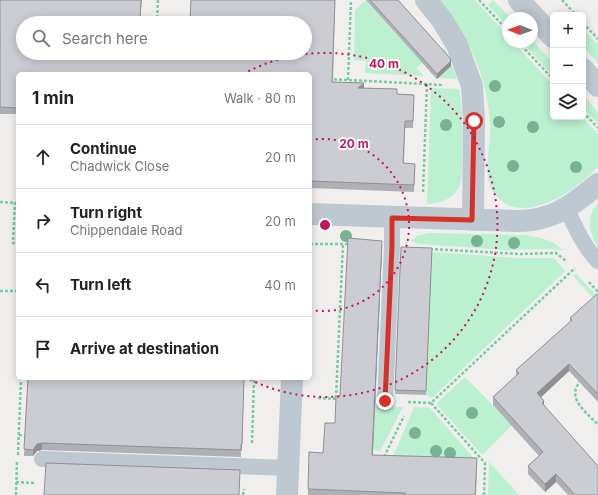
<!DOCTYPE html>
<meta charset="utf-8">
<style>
body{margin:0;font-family:Inter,sans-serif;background:#f6f6f6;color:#222}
.controls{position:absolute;right:12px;top:12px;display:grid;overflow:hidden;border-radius:6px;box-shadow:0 2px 10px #0003}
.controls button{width:36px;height:36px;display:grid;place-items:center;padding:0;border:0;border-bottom:1px solid #e0e0e0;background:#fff;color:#222;font:20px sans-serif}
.compass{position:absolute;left:502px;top:12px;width:36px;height:36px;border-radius:50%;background:#fff;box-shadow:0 2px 10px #0003;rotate:271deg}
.stop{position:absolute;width:12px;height:12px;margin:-9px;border:3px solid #d93025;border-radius:50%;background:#fff}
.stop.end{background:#d93025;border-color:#fff;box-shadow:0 1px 4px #0008}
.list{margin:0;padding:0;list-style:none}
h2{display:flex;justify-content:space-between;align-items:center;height:52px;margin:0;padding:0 16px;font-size:17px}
h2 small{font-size:13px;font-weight:400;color:#767676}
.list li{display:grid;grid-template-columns:26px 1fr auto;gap:12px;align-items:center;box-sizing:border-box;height:64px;padding:0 16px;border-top:1px solid #e0e0e0}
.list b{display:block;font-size:15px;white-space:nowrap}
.list p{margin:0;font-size:13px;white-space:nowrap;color:#767676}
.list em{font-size:13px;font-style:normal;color:#767676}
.icon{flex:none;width:22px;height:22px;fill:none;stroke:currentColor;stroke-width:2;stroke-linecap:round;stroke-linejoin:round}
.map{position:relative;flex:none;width:598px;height:495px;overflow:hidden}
.search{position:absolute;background:#fff;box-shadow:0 2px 10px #0003;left:16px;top:16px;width:296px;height:44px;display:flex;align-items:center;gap:10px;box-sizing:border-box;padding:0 14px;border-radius:22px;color:#767676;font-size:15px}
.panel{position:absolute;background:#fff;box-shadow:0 2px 10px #0003;left:16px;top:72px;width:296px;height:308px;border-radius:6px}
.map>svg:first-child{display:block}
</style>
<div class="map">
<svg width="598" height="495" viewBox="0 0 598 495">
<rect width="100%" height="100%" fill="#f1eeee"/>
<!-- green -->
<path fill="#bbf0d1" d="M366,0L410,49L430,61L445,48L457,79L435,78L422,63L416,68L424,76L365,73L366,61L354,60L355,10Z
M439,0H475L508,36V42H513L553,85V117H582L598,134V166C578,190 520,230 494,193C481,177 492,142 490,121C487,76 468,35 439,0Z
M493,0L511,18H508V27L488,5Z
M583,29L598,45V63L583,47Z
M532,40L553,63V76L522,42H532Z
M431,88L459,89C463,113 463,136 462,160C462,169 462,177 460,185C455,198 440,204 427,204Z
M583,95L598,112V124L583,108Z
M598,203V248C589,231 585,218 598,203Z
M429,233L524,235L541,238L554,243L563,250L549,249L506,250L419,244L411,241L417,236Z
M432,252L517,258H554L565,271L432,398L426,395Z
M576,274L598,297L597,302L573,276Z
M465,377L512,425L482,455L436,404Z
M374,406L403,407L380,451L373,450Z
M414,407L430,408L477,462V467L390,464Z
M489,462L519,495H488Z"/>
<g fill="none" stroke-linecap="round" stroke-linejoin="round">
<!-- path -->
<path stroke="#72cfa3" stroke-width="2.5" stroke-dasharray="3 2" stroke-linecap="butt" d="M479,0L508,31
M562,0L576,15
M157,23L158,0
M583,23L598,39
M518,42L553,79
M329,79L444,85
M348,80L351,0
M583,112L598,128
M423,192L427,84
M0,202L18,203
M15,202L13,243H18
M310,244H349
M430,249L520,254L556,253L566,261
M589,282L598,292
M0,291H18
M581,380C565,399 586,411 598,425
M318,398L339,399
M336,398L343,244
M408,402L431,403L575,268
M431,403L485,463L484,495
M19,435L28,436
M252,443L254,378
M18,455L21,378
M384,457L404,416
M16,482L36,483
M16,495L17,460
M243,495L244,489"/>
<!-- service -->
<path stroke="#bec8d1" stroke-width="16" d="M566,207C575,226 583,246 598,261
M385,401L392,246V218
M42,459L288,468"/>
<!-- minor -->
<path stroke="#bec8d1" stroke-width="22" d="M426,0L442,20L457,45L472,86L474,121L473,220
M310,214L517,221C526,221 536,220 545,217C564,212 582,197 598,184
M287,495L292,378"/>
<!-- tertiary -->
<path stroke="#bec8d1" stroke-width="22" d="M519,0L553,37
M583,69L598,86"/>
</g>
<!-- trees -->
<g fill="#77b295">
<circle cx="495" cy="86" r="6"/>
<circle cx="499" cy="122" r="6"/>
<circle cx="446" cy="125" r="6"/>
<circle cx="533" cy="127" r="6"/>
<circle cx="513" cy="166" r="6"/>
<circle cx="576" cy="167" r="6"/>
<circle cx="346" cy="236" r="6"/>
<circle cx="477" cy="241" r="6"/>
<circle cx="514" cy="243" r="6"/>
<circle cx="472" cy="413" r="6"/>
<circle cx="415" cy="433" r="6"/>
<circle cx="436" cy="451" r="6"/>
<circle cx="450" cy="453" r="6"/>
</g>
<!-- wall -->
<path fill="#afb0b5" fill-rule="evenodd" d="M0,0H142L140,19L190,21L191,0H335L333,82L364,83V88L397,89V94L414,95L413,128H405L404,163L415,164L414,192L310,188V74H18V114H0ZM23,23H305V53H23Z
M366,0H398L451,66L437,79Z
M401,247L432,248L426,395L395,394Z
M382,250L373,455L477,467L476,495H308V489L335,423L340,396Z
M598,296V402L569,371L541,397L544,407L598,495H568L556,482L545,492L528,474V466L539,456L493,405V397L516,376V370L570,322V318Z
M27,378H244L242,451H241V457L42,450L37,451L33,456H24L28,379H27Z"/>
<!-- shaded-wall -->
<path fill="#8e9094" d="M451,61V66L437,79V74Z
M364,83V90L358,88Z
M382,241V250L372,464V455Z
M569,364V371L537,401V393Z
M544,401V409L542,403Z
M42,443V450L37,451L33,456V450L37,444Z
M556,474V482L545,492V484Z"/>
<!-- building -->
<path fill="#cbcdd3" stroke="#8e9094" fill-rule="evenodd" d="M0,0H141L140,19L190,21L191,0H335L332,82L364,83L358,88L397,89V94L414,95L413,121H405L403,163L415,164L414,185L310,181V74H18V108L0,107ZM23,23H305V53H23Z
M370,0H398L450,58L451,61L437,74Z
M348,238L382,241L372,455L477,458L475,495H405V493L308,489L309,452L323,453L325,423H335L336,396H340Z
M401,247L432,248L426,391L395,390Z
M597,294L598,296V394L569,364L537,393L544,401L542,403L598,466V495H575L556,474L545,484L528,466L543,452L493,397L519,373L516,370L572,320L570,318Z
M28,378H244L242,444H241V450L42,443L37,444L33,450L24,449Z
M46,463L240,470L239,495H44Z"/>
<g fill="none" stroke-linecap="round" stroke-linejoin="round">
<!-- route -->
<path stroke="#d93025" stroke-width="5" d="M385,401L392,246V218L472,220L474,121"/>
</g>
<!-- distance rings -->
<g fill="none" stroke="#c2185b" stroke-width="2" stroke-dasharray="2 4">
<path d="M310 140A86 86 0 1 1 310 310"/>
<path d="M243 74A172 172 0 1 1 247 378"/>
</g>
<circle cx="325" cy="225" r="6" fill="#c2185b" stroke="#fff" stroke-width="2"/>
<g font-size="12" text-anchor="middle" font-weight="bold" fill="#c2185b" stroke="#fff" stroke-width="3.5" stroke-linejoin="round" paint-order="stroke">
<text x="384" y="68">40 m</text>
<text x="354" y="148">20 m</text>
</g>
</svg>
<div class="controls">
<button>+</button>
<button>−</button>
<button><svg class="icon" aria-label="layers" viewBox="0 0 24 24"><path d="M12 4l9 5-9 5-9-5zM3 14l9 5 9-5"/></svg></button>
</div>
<svg class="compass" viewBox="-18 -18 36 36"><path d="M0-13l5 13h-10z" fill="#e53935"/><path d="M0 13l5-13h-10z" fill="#767676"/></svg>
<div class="stop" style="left:474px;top:121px"></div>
<div class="stop end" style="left:385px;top:401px"></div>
<div class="search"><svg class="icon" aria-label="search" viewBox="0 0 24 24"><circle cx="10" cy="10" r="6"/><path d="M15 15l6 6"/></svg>Search here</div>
<section class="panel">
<h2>1 min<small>Walk · 80 m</small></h2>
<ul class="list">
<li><svg class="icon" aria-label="ahead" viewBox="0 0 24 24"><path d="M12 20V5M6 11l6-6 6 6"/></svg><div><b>Continue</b><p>Chadwick Close</p></div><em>20 m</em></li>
<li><svg class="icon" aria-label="right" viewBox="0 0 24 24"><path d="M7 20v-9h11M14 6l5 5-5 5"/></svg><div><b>Turn right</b><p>Chippendale Road</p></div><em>20 m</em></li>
<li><svg class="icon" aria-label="left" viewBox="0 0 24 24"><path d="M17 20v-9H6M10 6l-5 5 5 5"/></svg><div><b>Turn left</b></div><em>40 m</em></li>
<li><svg class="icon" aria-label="arrive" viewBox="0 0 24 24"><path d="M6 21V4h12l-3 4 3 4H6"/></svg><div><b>Arrive at destination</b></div></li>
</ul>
</section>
</div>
